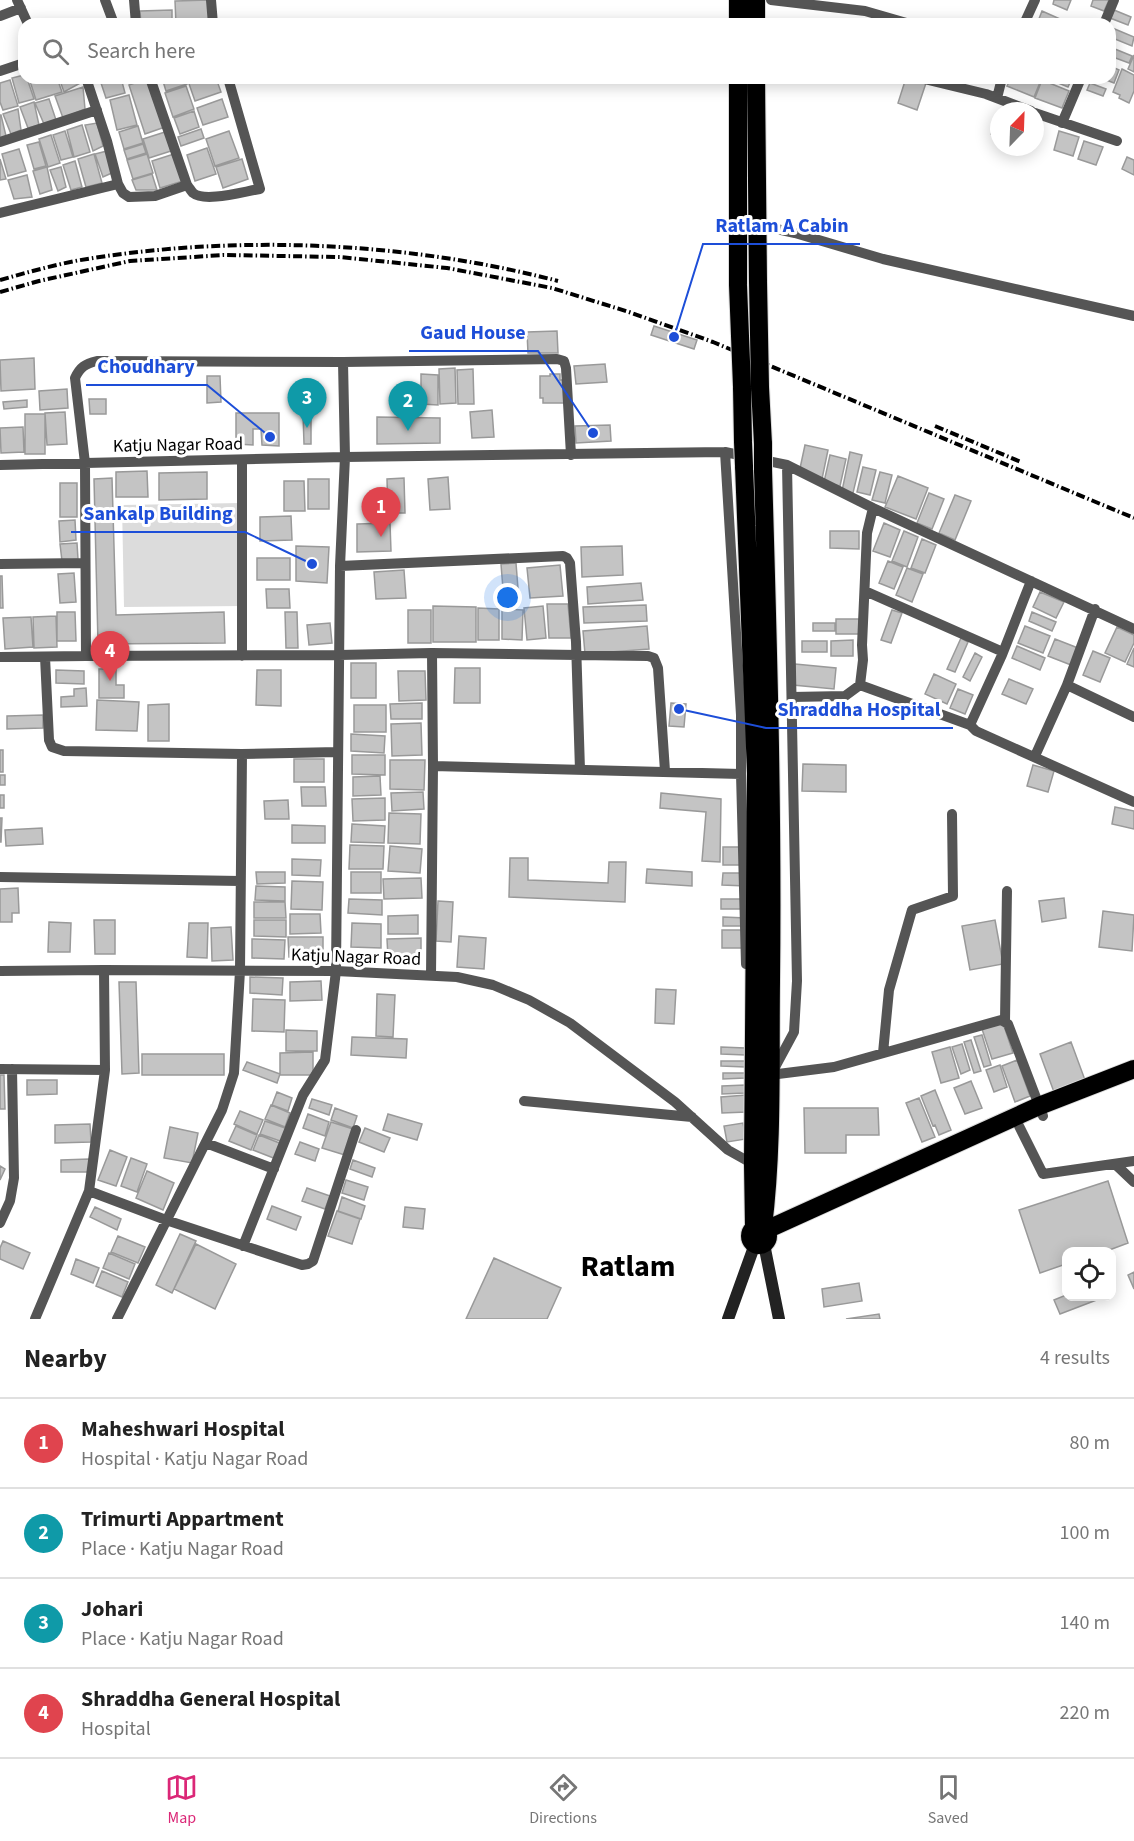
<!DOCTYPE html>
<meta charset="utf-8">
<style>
body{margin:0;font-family:"Source Sans 3",sans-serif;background:#f6f6f6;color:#222}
.controls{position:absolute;right:18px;bottom:18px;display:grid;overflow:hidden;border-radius:12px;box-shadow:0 3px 15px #0003}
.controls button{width:54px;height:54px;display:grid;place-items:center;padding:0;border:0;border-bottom:2px solid #e0e0e0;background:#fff;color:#222;font:30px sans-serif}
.compass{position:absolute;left:990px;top:102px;width:54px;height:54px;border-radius:50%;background:#fff;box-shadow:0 3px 15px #0003;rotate:23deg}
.you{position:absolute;left:508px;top:598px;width:21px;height:21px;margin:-15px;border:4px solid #fff;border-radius:50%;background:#1a73e8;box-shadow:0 0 0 9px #1a73e833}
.badge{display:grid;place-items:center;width:39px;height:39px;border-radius:50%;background:#db2777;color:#fff;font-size:20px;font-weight:700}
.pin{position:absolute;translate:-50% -50px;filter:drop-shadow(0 2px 3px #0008)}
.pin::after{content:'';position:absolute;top:32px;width:21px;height:18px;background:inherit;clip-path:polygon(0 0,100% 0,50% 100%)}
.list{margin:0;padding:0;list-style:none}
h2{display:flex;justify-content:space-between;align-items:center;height:78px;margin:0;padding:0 24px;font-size:26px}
h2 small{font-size:20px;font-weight:400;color:#767676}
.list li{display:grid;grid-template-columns:39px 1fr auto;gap:18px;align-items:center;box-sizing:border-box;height:90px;padding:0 24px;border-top:2px solid #e0e0e0}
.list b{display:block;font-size:22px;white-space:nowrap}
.list p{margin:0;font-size:20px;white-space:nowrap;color:#767676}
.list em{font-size:20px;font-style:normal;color:#767676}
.icon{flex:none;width:33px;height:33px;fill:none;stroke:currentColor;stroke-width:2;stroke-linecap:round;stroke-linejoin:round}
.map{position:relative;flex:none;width:1134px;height:1319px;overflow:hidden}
.search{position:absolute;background:#fff;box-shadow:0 3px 15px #0003;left:18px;right:18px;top:18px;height:66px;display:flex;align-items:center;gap:15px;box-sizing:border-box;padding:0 21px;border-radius:18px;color:#767676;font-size:22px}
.sheet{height:438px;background:#fff}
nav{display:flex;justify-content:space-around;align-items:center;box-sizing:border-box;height:84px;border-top:2px solid #e0e0e0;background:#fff;font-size:16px;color:#767676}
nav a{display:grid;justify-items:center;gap:3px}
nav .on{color:#db2777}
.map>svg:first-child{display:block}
</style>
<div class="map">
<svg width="1134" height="1319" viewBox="0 0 1134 1319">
<rect width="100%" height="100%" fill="#fff"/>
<!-- green -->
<path fill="#dcdcdc" d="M241,503L245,606L124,607L122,505Z"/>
<!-- building -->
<path fill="#c4c4c4" stroke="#999" stroke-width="1.5" d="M209,0L210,23L176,24L175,1Z
M1054,0H1071L1067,10L1053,4Z
M1093,0H1109L1104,11L1091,6Z
M172,10V24H141L140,11Z
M1114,10L1131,17L1128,25L1110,18Z
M1042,11L1069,23L1068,24H1037Z
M1110,27L1134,37L1132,46L1110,37Z
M1110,47L1132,56L1129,63L1110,56Z
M1134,55V72L1128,69Z
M1110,66L1119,70L1114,83L1101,78H1110Z
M1122,69L1134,75V91L1129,103L1119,98L1120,95L1113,92Z
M24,75V78H27L34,99L19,103L12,78Z
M29,78H57L62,92L36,100Z
M59,78H81L82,82L64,92Z
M107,78H121L125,93L106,98L100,80Z
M149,78L165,127L145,134L129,85Z
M162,78H185L187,84L166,91Z
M187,78H216L221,92L195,101Z
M906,78L926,83L917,110L898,103Z
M1011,78H1037L1041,80L1034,97L1007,86Z
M1046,78H1072L1068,87Z
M10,80L18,106L3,110L0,102V83Z
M1042,80L1069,91L1062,108L1035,98Z
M1090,83L1106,89L1103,96L1087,90Z
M186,86L194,109L173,117L165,93Z
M83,87L85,109L63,118L55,96Z
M129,95L137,125L117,130L110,100Z
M49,99L56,120L44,124L35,103Z
M222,99L228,117L203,125L197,108Z
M34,102L39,125L28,128L20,107Z
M18,109L21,130L11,134L3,114Z
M194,111L199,127L180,134L174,118Z
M0,115H1L6,136L0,138Z
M999,115V137L991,134Z
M1035,120L1041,122L1035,138Z
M97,123L103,146L93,151L85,125Z
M82,125L90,152L74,157L67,130Z
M138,126L143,143L124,149L119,132Z
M201,129L204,138L181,146L178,137Z
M65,131L73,157L61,160L53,135Z
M229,131L239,158L215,166L206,139Z
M1059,131L1079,137L1073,156L1054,150Z
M165,132L171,151L149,158L143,139Z
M51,135L60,163L48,167L39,139Z
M1084,141L1103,147L1096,165L1078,159Z
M39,142L46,166L34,169L27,145Z
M143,144L146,153L127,159L124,150Z
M207,148L216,174L195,181L187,155Z
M19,149L26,171L8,176L2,154Z
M107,151L114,172L103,177L95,154Z
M94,154L102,183L86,187L78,159Z
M147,154L153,173L133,179L127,160Z
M174,154L183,181L160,188L152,161Z
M1127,157L1134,160V175L1122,169Z
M0,159L6,179L0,180Z
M242,159L248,179L223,188L216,167Z
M75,161L82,187L71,190L63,165Z
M47,167L52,190L40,194L33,171Z
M61,167L66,187L58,191L50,170Z
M152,174L157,190H136L132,180Z
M27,175L32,197L14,199L8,180Z
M654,326L697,340L694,349L651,335Z
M557,331L558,353H528L527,332Z
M34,358L35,389L1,391L0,360Z
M605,364L607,382L576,384L574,366Z
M455,368L456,403L440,404L439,369Z
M473,369L474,404H458L457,370Z
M421,374L438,375V405L421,404Z
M550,374H560V380H564V403H543V398H540V376H550Z
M207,376H220L221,402L207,403Z
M67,389L68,408L40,410L39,391Z
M89,399H106V414H90Z
M27,400V407L4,409L3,402Z
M492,410L494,437L472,438L470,412Z
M65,412L67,444L47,445L45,413Z
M236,413H279V446L262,445L261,429H253V445L236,444Z
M303,413H311V444H304Z
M25,414H45V454H25Z
M377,417L440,418V443L377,444Z
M610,425L611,441L576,443L575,426Z
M23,427L24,452L1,453L0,428Z
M805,445L828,450L822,479L799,473Z
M850,452L862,455L853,493L842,491Z
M830,455L846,459L840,486L824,482Z
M863,467L876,470L870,495L857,492Z
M147,471L148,497H116V472Z
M207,472V499L159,500V473Z
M880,472L892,475L885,503L872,500Z
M898,476L928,488L916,519L885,507Z
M448,477L450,509L430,510L428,479Z
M112,478L116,615L224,612L225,643L98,644L94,479Z
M404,478L405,513H388L387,479Z
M308,479H329V509H308Z
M284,481H304L305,511H284Z
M60,483H77V517H60Z
M929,493L944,499L932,529L917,523Z
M955,495L971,501L955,540L939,533Z
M291,516L292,540L260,541V517Z
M75,520L76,540L60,542L59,521Z
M390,523L391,551L357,552V524Z
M884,523L900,530L890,557L873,551Z
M830,531H859V549L830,548Z
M904,531L918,537L907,567L892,561Z
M922,539L936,545L925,573L911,568Z
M77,543L78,559L62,561L60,544Z
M296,546L329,547L327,583L296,581Z
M622,546L623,575L582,577L581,547Z
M257,558H290V580H257Z
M888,561L903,567L894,589L879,583Z
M516,563L519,601L504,602L501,564Z
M560,565L563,596L530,598L527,568Z
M907,568L923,574L912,602L896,595Z
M404,570L406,598L376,599L374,572Z
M74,573L76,602L60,603L58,574Z
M0,576H2L3,608H0Z
M641,583L643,600L588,604L587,587Z
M266,589H289L290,608H267Z
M1040,592L1064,602L1056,618L1033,607Z
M547,604H568L571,638H549Z
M646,605L647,621L584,623L583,607Z
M433,606L476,607V642H433Z
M543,606L546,638L527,640L524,608Z
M478,608L499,609V640H478Z
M502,609L523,610L522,640L502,639Z
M408,610H431V643H408Z
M892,610L902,613L891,643L881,640Z
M57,612H75L76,641H57Z
M285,612H297L298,648H286Z
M1032,612L1056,622L1052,631L1029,621Z
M56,616L57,647L34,648L33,617Z
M31,617L33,647L5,649L3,618Z
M836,619H859V634H836Z
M330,623L332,643L309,645L307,625Z
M813,623H835V631H813Z
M647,626L649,649L585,654L583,631Z
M1025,626L1050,636L1043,653L1018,643Z
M1117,627L1134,635V643L1125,662L1105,653Z
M961,638L968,642L955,672L947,669Z
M1055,639L1078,648L1071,665L1048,656Z
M853,640V656H831V641Z
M802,641H827V652H802Z
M1017,646L1045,658L1040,670L1012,658Z
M1134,648V667L1127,664Z
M1093,651L1110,658L1100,682L1083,675Z
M975,653L982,657L970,681L963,677Z
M351,663H376V698H351Z
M795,664L836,668L834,689L793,685Z
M455,668H480V703H454Z
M99,669H116V685H124V698H99Z
M56,670L84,671V684L56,683Z
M257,670H281V706L256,705Z
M398,671H425L426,700L399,701Z
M934,674L956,684L947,704L925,694Z
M1009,679L1033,689L1026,704L1002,694Z
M86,688L87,706L61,707V697L74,696V689Z
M958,689L973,695L965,714L950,708Z
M97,700L139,702L137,731L96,730Z
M422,703V719H391L390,704Z
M671,703L686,704L684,727L669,726Z
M169,704V741H148V705Z
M354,705H386V732H354Z
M43,715V728L7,729V716Z
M421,723L422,755L392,756L391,724Z
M351,734L385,736L384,753L351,751Z
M0,750H3V772H0Z
M352,755H385V775L352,774Z
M294,759H324V782H294Z
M390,760H425L424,790L390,789Z
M803,764L846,765V792L802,791Z
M1033,765L1054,771L1048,792L1027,786Z
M0,775H5V785H0Z
M380,776L381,795L353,796V777Z
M301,787H325L326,806H302Z
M423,792L424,809L392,811L391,793Z
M661,793L721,799L720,862L702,861L706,812L660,808Z
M0,795H4V808H0Z
M385,798V820L353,821L352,799Z
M288,800L289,819H265L264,801Z
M1115,807L1134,811V829L1112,824Z
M389,813L421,814L420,844L388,843Z
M0,818H2L1,842H0Z
M352,824L385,826L384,843L351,842Z
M292,825L325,826V843H292Z
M42,828L43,844L6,846L5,830Z
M350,845L384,846L383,869H349Z
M390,846L422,849L420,873L388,871Z
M723,847H746V865H723Z
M510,858H528V880L608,883L609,862H626L625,902L509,897Z
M292,859L321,860L320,876L292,875Z
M647,869L692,872V886L646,883Z
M256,872H285V883L257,884Z
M351,872H381V893H351Z
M723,873H746V886L722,885Z
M421,878L422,898L384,899L383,879Z
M292,881L323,882L322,910L291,909Z
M256,886L285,887V901L255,900Z
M18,888L19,913H12V922H0V889Z
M1064,898L1066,918L1042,922L1039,901Z
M349,899L382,900V915L348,913Z
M721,899H745L746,909H721Z
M438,901L453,902L451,942L436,941Z
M254,902H285L286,918H254Z
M1103,911L1134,915L1132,951L1099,947Z
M290,914H320L321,933L290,934Z
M418,915V934H388V916Z
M723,917L746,918V926H723Z
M94,920H115V954H95Z
M254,920H286V937L254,936Z
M995,920L1003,964L970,970L962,926Z
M49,922L71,923L70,952H48Z
M189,923H208L207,958L187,957Z
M352,923L381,924V948L351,947Z
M231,927L233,960L212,961L211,928Z
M722,930H745V948H722Z
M459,936L486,938L484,969L457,967Z
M288,937H323V957H289Z
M421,938V957L388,958L387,939Z
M252,939L285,940L284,959L252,958Z
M250,977L283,978L282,995L250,993Z
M321,981L322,1000L290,1001V982Z
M119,982H136L139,1073L122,1074Z
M656,989L676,990L674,1024L655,1023Z
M377,994L395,995L393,1037L376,1036Z
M253,999L285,1000L284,1032L252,1031Z
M1003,1023L1013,1053L992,1059L982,1029Z
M286,1030L317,1031V1051H286Z
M982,1035L991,1065L984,1067L974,1037Z
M352,1037L407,1039L406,1058L351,1055Z
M971,1040L981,1071L974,1073L964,1042Z
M1071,1042L1085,1080L1054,1092L1040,1054Z
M962,1044L970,1070L961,1074L952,1047Z
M721,1047L745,1048V1055L721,1054Z
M950,1047L959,1078L941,1083L932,1052Z
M313,1052V1075H280V1053Z
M142,1054H224V1075H142Z
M1017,1060L1030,1096L1015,1102L1002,1066Z
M721,1061H745V1067L721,1066Z
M247,1062L280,1074L277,1083L243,1070Z
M1000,1065L1007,1087L994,1092L986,1070Z
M723,1073H745V1078L723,1079Z
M0,1075H4L5,1109H0Z
M27,1080H57V1094L27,1095Z
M971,1081L982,1108L965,1114L954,1088Z
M745,1085V1093L722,1094V1086Z
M935,1090L951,1130L939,1135L935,1125L933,1126L921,1096Z
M277,1092L292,1098L288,1111L272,1105Z
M746,1095L747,1112L722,1113L721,1097Z
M919,1098L935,1137L922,1142L906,1103Z
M312,1099L332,1105L329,1115L309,1108Z
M271,1105L290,1113L285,1127L265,1119Z
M335,1108L357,1116L353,1128L331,1120Z
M804,1108H878L879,1135H846V1153H805Z
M240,1111L263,1120L257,1134L234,1124Z
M308,1114L329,1122L325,1136L303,1128Z
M388,1114L422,1124L417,1140L383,1130Z
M265,1121L288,1129L283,1142L260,1134Z
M331,1122L353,1129L345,1155L322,1148Z
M743,1123L746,1139L727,1142L724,1126Z
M90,1124L91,1142L55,1143V1125Z
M236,1126L257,1135L251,1150L229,1141Z
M170,1127L198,1133L192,1163L164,1158Z
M365,1128L390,1138L384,1152L359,1142Z
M259,1135L282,1144L276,1159L253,1150Z
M300,1142L319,1149L315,1161L295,1154Z
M110,1150L127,1157L116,1186L98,1180Z
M131,1158L147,1164L137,1192L121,1186Z
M89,1159V1172H61V1160Z
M353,1160L375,1168L372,1177L350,1169Z
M0,1166L5,1169L0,1180Z
M147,1171L174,1183L163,1210L136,1198Z
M346,1180L368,1187L364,1200L342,1193Z
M1108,1181L1128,1243L1104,1252H1066V1264L1040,1273L1019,1210Z
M307,1188L330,1196L325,1209L302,1201Z
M342,1197L365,1206L361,1219L338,1211Z
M272,1206L301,1217L296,1230L267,1219Z
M95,1207L121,1219L117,1230L90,1217Z
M405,1207L425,1209L423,1229L403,1227Z
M337,1211L360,1219L352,1244L328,1236Z
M180,1234L196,1241L172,1293L156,1285Z
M118,1236L145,1247L138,1263L111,1252Z
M3,1241L30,1253L23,1269L0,1259V1248Z
M196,1244L236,1264L215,1309L174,1289Z
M109,1253L135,1264L129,1279L103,1268Z
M494,1258L561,1288L547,1319H466Z
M76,1259L99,1268L93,1283L71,1274Z
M102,1271L128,1282L122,1297L96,1286Z
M1134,1272V1289L1128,1275Z
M859,1283L862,1301L824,1307L822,1289Z
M1066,1295V1296H1107L1060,1314L1054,1300Z
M879,1314L880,1319H846Z"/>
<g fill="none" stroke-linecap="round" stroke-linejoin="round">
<!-- highway casing -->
<g stroke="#dbdbdb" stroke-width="20">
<path id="highway" d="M738,0V24
M756,0V24
M738,78V285
M756,78L758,282
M742,387L743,442
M760,387L763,444
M744,466L756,773L753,1164L754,1228
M763,470C768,641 773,812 771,982C770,1064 773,1146 763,1227
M750 1236a9 9 0 1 1 18 0a9 9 0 1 1-18 0Z
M766,1230L1039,1106L1134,1069"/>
</g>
<!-- street -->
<path stroke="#555" stroke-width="10" d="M17,0L28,24
M105,0L114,24
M134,0L136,24
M211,0L213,24
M771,0L865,11L910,24
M0,16L21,8
M1024,24L1035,0
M1104,24L1114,0
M0,71L24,63
M86,78L107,141L118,184L123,193L129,197L155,196L187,185
M150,78L187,185C188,186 192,192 193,193C205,203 245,191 260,189L228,78
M920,78L986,94L1031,111
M997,98L1002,78
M1035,113L1117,141
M1062,123L1081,78
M0,142L97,110
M0,213L118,184
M758,225L795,233L883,259L1134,316
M725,452L741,715V774L746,964
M0,465L345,457L725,452L787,465L873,508L1134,629
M0,564L85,563
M340,566L563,556L567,558L570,563L576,642L580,770
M1031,581L1002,655L970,725L976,731L1134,802
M865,591L1003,652
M432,653L648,656L654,658L658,668L665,771
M242,656V461
M0,657L86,656
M45,657L49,740L52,747L64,751L242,754L338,752
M860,685L970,725
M1067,685L1134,717
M792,697L845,696L860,685L863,660L862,645L867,533L873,508
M1035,756L1067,685L1095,609
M433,766L432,653L339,655L86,656L85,463L75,378C80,367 85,364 97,361L343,362L557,359L564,361L566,368L571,455
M0,877L240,881
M0,971L104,970
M431,976L433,766L741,774
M1005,1021L1007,891
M883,1053L889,990L912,910L953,896L952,814
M0,1069L105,1070L104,970L336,971L457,977L493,985L529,1000L570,1023L675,1102L728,1150L753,1164
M773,1071L794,1032L797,981L787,465
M770,1075L834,1067L1001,1020L1008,1024L1043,1116
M524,1101L692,1117
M1019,1126L1043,1174L1134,1161
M206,1143L274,1169
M1115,1164L1134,1182
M89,1191L166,1220L302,1265L308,1264L313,1261L356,1130
M0,1223L10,1201L14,1178L12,1069
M243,1246L303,1095L325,1060L336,971L340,566L345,457L343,362
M35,1319L89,1191L105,1070
M117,1319L222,1110L234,1073L240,971L242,754"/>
<!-- secondary -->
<path stroke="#222" stroke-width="12" d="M764,1244L779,1319
M728,1319L755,1244"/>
<!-- highway -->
<use href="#highway" stroke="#000" stroke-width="18"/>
<!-- rail -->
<path stroke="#000" stroke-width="4" stroke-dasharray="9 3 1.5 3" stroke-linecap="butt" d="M0,280C25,273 50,266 75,261C231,234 405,241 558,281
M0,292L39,281L130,261L224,255L340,257L447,268L552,288L629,312L713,342L1134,518
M935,426L1021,462"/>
<!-- highway-bridge casing -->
<g stroke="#dbdbdb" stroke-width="20" stroke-linecap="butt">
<path id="highway-bridge" d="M758,282L760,387
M738,285L742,387
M743,442L744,466
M763,444V470"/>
</g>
<!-- highway-bridge -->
<use href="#highway-bridge" stroke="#000" stroke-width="18"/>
</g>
<g text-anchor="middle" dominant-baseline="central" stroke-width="6" stroke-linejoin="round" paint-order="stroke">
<!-- street labels -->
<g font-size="18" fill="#000" stroke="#fff">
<text transform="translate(178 445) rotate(-1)">Katju Nagar Road</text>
<text transform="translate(356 957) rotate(2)">Katju Nagar Road</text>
</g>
<!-- town labels -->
<g font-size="30" font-weight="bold" fill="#000" stroke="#fff">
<text x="628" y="1266">Ratlam</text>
</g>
</g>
<!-- callouts -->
<path fill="none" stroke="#1d4ed8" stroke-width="2" d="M674 337L703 244H860M593 433L538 351H409M270 437L207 385H86M312 564L245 532H71M679 709L766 728H953"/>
<g fill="#1d4ed8" stroke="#fff" stroke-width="2">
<circle cx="674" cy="337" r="6"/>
<circle cx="593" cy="433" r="6"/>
<circle cx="270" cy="437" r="6"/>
<circle cx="312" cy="564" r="6"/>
<circle cx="679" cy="709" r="6"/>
</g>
<g font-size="20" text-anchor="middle" font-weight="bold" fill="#1d4ed8" stroke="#fff" stroke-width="6" stroke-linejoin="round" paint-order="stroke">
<text x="782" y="232">Ratlam A Cabin</text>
<text x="473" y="339">Gaud House</text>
<text x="146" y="373">Choudhary</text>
<text x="158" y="520">Sankalp Building</text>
<text x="859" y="716">Shraddha Hospital</text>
</g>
</svg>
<div class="controls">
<button><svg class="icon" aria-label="locate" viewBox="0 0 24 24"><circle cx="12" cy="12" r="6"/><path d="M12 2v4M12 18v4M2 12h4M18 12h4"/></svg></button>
</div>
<svg class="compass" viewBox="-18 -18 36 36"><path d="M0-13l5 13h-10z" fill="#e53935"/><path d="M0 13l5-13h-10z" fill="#767676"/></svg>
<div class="you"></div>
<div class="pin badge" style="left:381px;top:537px;background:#e0444e">1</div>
<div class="pin badge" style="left:408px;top:431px;background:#0f9aa8">2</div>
<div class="pin badge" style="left:307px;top:428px;background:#0f9aa8">3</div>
<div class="pin badge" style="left:110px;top:681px;background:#e0444e">4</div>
<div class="search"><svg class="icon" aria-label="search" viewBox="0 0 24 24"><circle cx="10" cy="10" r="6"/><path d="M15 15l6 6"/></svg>Search here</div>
</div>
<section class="sheet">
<h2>Nearby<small>4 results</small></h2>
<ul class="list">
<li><span class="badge" style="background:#e0444e">1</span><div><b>Maheshwari Hospital</b><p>Hospital · Katju Nagar Road</p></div><em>80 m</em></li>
<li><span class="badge" style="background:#0f9aa8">2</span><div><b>Trimurti Appartment</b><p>Place · Katju Nagar Road</p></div><em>100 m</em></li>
<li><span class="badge" style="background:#0f9aa8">3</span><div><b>Johari</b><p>Place · Katju Nagar Road</p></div><em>140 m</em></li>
<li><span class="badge" style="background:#e0444e">4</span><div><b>Shraddha General Hospital</b><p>Hospital</p></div><em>220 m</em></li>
</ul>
</section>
<nav>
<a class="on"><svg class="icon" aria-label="map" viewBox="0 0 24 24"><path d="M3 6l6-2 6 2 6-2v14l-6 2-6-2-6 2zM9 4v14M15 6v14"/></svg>Map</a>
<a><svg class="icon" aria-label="directions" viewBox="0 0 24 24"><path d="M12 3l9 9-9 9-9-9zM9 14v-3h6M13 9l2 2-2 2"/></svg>Directions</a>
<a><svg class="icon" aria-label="saved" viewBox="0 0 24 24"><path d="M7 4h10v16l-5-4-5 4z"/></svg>Saved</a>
</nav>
